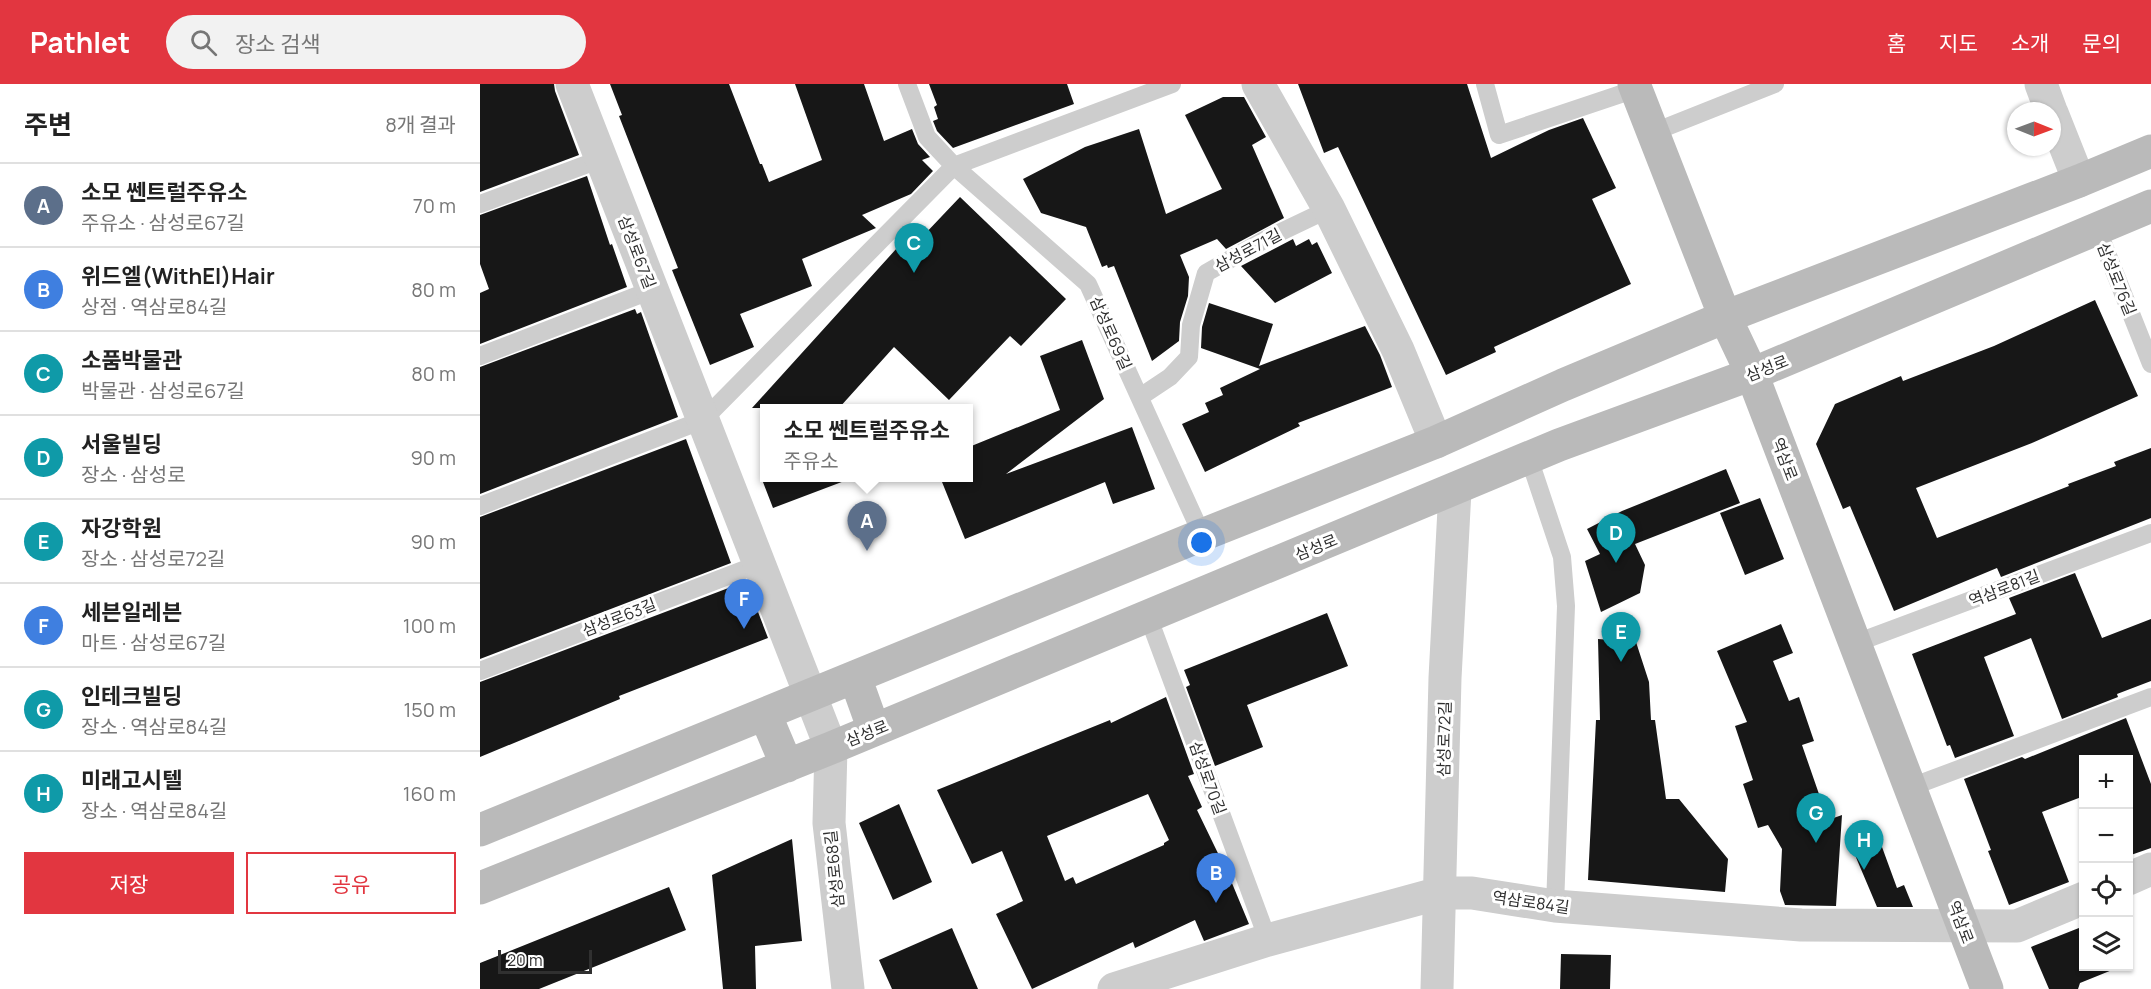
<!DOCTYPE html>
<html lang="ko">
<meta charset="utf-8">
<style>
body{margin:0;font-family:Manrope,"Noto Sans KR",sans-serif;background:#f2f2f2;color:#222}
.controls{position:absolute;right:18px;bottom:18px;display:grid;overflow:hidden;border-radius:0px;box-shadow:0 2px 4px #0004}
.controls button{width:54px;height:54px;display:grid;place-items:center;padding:0;border:0;border-bottom:2px solid #e0e0e0;background:#fff;color:#222;font:30px sans-serif}
.compass{position:absolute;left:1527px;top:18px;width:54px;height:54px;border-radius:50%;background:#fff;box-shadow:0 2px 4px #0004;rotate:91deg}
.scale{position:absolute;left:18px;bottom:15px;width:94px;box-sizing:border-box;padding-left:6px;border:3px solid #303030;border-top:0;font-size:16px;line-height:21px;white-space:nowrap;color:#303030;-webkit-text-stroke:4px #fff;paint-order:stroke}
.you{position:absolute;left:722px;top:459px;width:21px;height:21px;margin:-15px;border:4px solid #fff;border-radius:50%;background:#1a73e8;box-shadow:0 0 0 9px #1a73e833}
.badge{display:grid;place-items:center;width:39px;height:39px;border-radius:50%;background:#e23640;color:#fff;font-size:20px;font-weight:700}
.pin{position:absolute;translate:-50% -50px;filter:drop-shadow(0 2px 3px #0008)}
.pin::after{content:'';position:absolute;top:32px;width:21px;height:18px;background:inherit;clip-path:polygon(0 0,100% 0,50% 100%)}
.popup{position:absolute;left:280px;top:320px;width:213px;height:78px;box-sizing:border-box;display:grid;place-content:center;border-radius:0px;background:#fff;filter:drop-shadow(0 2px 4px #0005);font-size:20px;white-space:nowrap;color:#767676}
.popup b{font-size:22px;color:#222}
.popup::after{content:'';position:absolute;left:50%;top:100%;margin-left:-12px;border:12px solid transparent;border-top-color:#fff}
.list{margin:0;padding:0;list-style:none}
h2{display:flex;justify-content:space-between;align-items:center;height:78px;margin:0;padding:0 24px;font-size:26px}
h2 small{font-size:20px;font-weight:400;color:#767676}
.list li{display:grid;grid-template-columns:39px 1fr auto;gap:18px;align-items:center;box-sizing:border-box;height:84px;padding:0 24px;border-top:2px solid #e0e0e0}
.list b{display:block;font-size:22px;white-space:nowrap}
.list p{margin:0;font-size:20px;white-space:nowrap;color:#767676}
.list em{font-size:20px;font-style:normal;color:#767676}
.actions{display:flex;gap:12px;padding:18px 24px}
.actions a{flex:1;padding:14px 0;border:2px solid #e23640;border-radius:0px;text-align:center;font-size:21px;color:#e23640}
.actions .main{background:#e23640;color:#fff}
.icon{flex:none;width:33px;height:33px;fill:none;stroke:currentColor;stroke-width:2;stroke-linecap:round;stroke-linejoin:round}
.map{position:relative;flex:none;width:1671px;height:905px;overflow:hidden}
header{display:flex;align-items:center;gap:36px;box-sizing:border-box;height:84px;padding:0 30px;background:#e23640;color:#fff}
header strong{font-size:28px}
nav{display:flex;gap:33px;margin-inline-start:auto;font-size:21px}
.search{width:420px;height:54px;background:#f2f2f2;display:flex;align-items:center;gap:15px;box-sizing:border-box;padding:0 21px;border-radius:33px;color:#767676;font-size:22px}
main{display:flex}
aside{flex:1;background:#fff}
.map>svg:first-child{display:block}
</style>
<header>
<strong>Pathlet</strong>
<div class="search"><svg class="icon" aria-label="search" viewBox="0 0 24 24"><circle cx="10" cy="10" r="6"/><path d="M15 15l6 6"/></svg>장소 검색</div>
<nav><a>홈</a><a>지도</a><a>소개</a><a>문의</a></nav>
</header>
<main>
<aside>
<h2>주변<small>8개 결과</small></h2>
<ul class="list">
<li><span class="badge" style="background:#5c6f8a">A</span><div><b>소모 쎈트럴주유소</b><p>주유소 · 삼성로67길</p></div><em>70 m</em></li>
<li><span class="badge" style="background:#3f7fe0">B</span><div><b>위드엘(WithEl)Hair</b><p>상점 · 역삼로84길</p></div><em>80 m</em></li>
<li><span class="badge" style="background:#0f9aa8">C</span><div><b>소품박물관</b><p>박물관 · 삼성로67길</p></div><em>80 m</em></li>
<li><span class="badge" style="background:#0f9aa8">D</span><div><b>서울빌딩</b><p>장소 · 삼성로</p></div><em>90 m</em></li>
<li><span class="badge" style="background:#0f9aa8">E</span><div><b>자강학원</b><p>장소 · 삼성로72길</p></div><em>90 m</em></li>
<li><span class="badge" style="background:#3f7fe0">F</span><div><b>세븐일레븐</b><p>마트 · 삼성로67길</p></div><em>100 m</em></li>
<li><span class="badge" style="background:#0f9aa8">G</span><div><b>인테크빌딩</b><p>장소 · 역삼로84길</p></div><em>150 m</em></li>
<li><span class="badge" style="background:#0f9aa8">H</span><div><b>미래고시텔</b><p>장소 · 역삼로84길</p></div><em>160 m</em></li>
</ul>
<div class="actions"><a class="main">저장</a><a>공유</a></div>
</aside>
<div class="map">
<svg width="1671" height="905" viewBox="0 0 1671 905">
<rect width="100%" height="100%" fill="#fff"/>
<!-- building -->
<path fill="#171717" fill-rule="evenodd" d="M0,0H74L75,7L99,71L0,108Z
M130,0H249L280,80H282L289,98L342,76L315,0H384L404,57L432,45L438,60L450,73L442,76L453,87L431,110L382,131L396,144L322,175L332,202L260,230L274,263L230,281L192,186L198,184L139,32L142,31Z
M449,0H587L594,20L473,64L457,47L453,37L458,35L454,23L457,21Z
M818,0H987L1011,74L1069,46L1103,34L1136,104L1112,115L1151,200L1014,263L1016,268L966,291L858,63L844,69Z
M743,13H764L786,53L772,61L804,134L746,165L737,155L700,171L709,193L708,212L700,238L699,257L672,277L634,182L628,184L627,181L622,183L606,143L561,129L543,95L605,63L659,45L686,130L742,105L705,31Z
M107,92L130,161L132,160L147,203L0,260V209L9,205L0,180V131Z
M480,113L586,215L541,262L530,252L469,316L414,263L359,324H272L417,164L424,172Z
M813,155L816,162L829,155L832,161L837,158L852,189L795,219L761,182Z
M1615,216L1658,312L1552,359L1436,404L1457,454L1589,402L1588,400L1636,382L1634,378L1671,364V434L1521,493L1517,484L1414,527L1370,422L1363,425L1336,360L1355,320L1421,292L1423,297L1514,262Z
M729,219L793,240L779,282L885,242L900,271L912,303L818,339L820,342L725,388L702,340L729,328L725,319L743,311L740,304L780,285L721,264L722,243Z
M155,225L157,230L161,228L198,333L0,410V283Z
M602,256L624,315L526,390L652,343L675,405L633,420L625,398L485,455L460,393H489V363L580,326L560,272Z
M206,355L251,479L0,575V433Z
M1246,385L1260,419L1155,460L1165,481L1160,509L1121,528L1105,477L1120,470L1107,445L1142,427Z
M281,393H366L367,396L293,424Z
M1280,414L1304,475L1265,491L1240,429Z
M1595,489L1622,554L1671,535V597L1637,610L1638,613L1582,635L1551,554L1504,573L1534,652L1475,674L1470,661L1467,662L1432,570L1536,530L1529,514Z
M259,500L260,504L268,502L288,554L139,612L140,615L0,673V598Z
M847,529L868,582L767,621L783,663L735,682L706,603L710,601L704,586Z
M1301,540L1313,569L1293,577L1309,617L1319,613L1334,657L1322,661L1348,736L1362,731L1356,822L1305,821L1300,807L1302,765L1288,741L1278,744L1263,700L1273,696L1255,642L1267,638L1237,567Z
M1118,555L1156,558L1169,598L1171,636H1175L1186,715H1199L1248,775L1245,808L1108,796L1116,636H1120Z
M686,613L714,690L708,692L722,723L717,726L749,792L769,840L724,857L715,836L655,864L653,858L552,905L516,830L543,817L522,767L492,780L457,706L630,636L631,639ZM668,710L689,756L684,759V761L596,800L593,793L585,797L567,752Z
M1646,634L1671,700V764L1648,772V675H1604V712L1562,728L1589,798L1529,821L1508,767L1511,766L1484,695L1542,673L1545,675Z
M419,720L452,798L413,816L379,739Z
M312,755L322,857L275,862L276,905H243L232,791Z
M1402,763L1417,804L1424,801L1433,823H1397L1375,771Z
M189,803L206,846L59,905H0V879Z
M1604,842V882H1642L1600,899L1598,905H1569L1551,863Z
M472,844L498,905H412L399,876Z
M1081,870L1131,871L1130,905H1080Z"/>
<g fill="none" stroke-linecap="round" stroke-linejoin="round">
<!-- lane -->
<path stroke="#cdcdcd" stroke-width="18" d="M427,0L447,53L474,82L608,200L722,451
M1005,0L1019,51L1156,5
M1174,48L1295,0
M0,120L121,75
M1617,144L1671,280
M0,272L172,206
M660,313L690,293L709,273L711,241L726,189L784,156L849,125
M1049,374L1082,473L1086,522L1075,822
M0,422L223,336L474,82L692,0
M668,532L788,856
M1376,559L1671,449
M0,587L279,480
M1431,703L1671,613"/>
<!-- street -->
<path stroke="#cdcdcd" stroke-width="33" d="M92,0L351,664L349,739L368,905
M778,0L849,125L918,266L956,358
M1561,0L1571,27
M1572,29L1599,97
M1648,795L1671,785
M634,905L788,856L960,809H992L1075,822L1321,841L1537,842L1604,814
M957,905L965,594L975,406"/>
<!-- secondary -->
<path stroke="#bababa" stroke-width="33" d="M1154,0L1245,233L1272,290L1507,905
M375,593L394,646
M285,630L307,682
M0,746L722,451L956,358L1083,301L1245,233L1599,97L1671,67
M0,804L351,664L1079,361L1272,290L1671,122"/>
</g>
<g text-anchor="middle" dominant-baseline="central" stroke-width="6" stroke-linejoin="round" paint-order="stroke">
<!-- street labels -->
<g font-size="16" fill="#303030" stroke="#fff">
<text transform="translate(768 166) rotate(-28)">삼성로71길</text>
<text transform="translate(157 168) rotate(69)">삼성로67길</text>
<text transform="translate(1637 195) rotate(68)">삼성로76길</text>
<text transform="translate(631 249) rotate(66)">삼성로69길</text>
<text transform="translate(1287 284) rotate(-22)">삼성로</text>
<text transform="translate(1305 375) rotate(69)">역삼로</text>
<text transform="translate(836 463) rotate(-22)">삼성로</text>
<text transform="translate(1524 504) rotate(-21)">역삼로81길</text>
<text transform="translate(139 533) rotate(-21)">삼성로63길</text>
<text transform="translate(387 649) rotate(-22)">삼성로</text>
<text transform="translate(964 655) rotate(-89)">삼성로72길</text>
<text transform="translate(728 694) rotate(70)">삼성로70길</text>
<text transform="translate(354 785) rotate(-96)">삼성로68길</text>
<text transform="translate(1051 818) rotate(8)">역삼로84길</text>
<text transform="translate(1481 838) rotate(69)">역삼로</text>
</g>
</g>
</svg>
<div class="controls">
<button>+</button>
<button>−</button>
<button><svg class="icon" aria-label="locate" viewBox="0 0 24 24"><circle cx="12" cy="12" r="6"/><path d="M12 2v4M12 18v4M2 12h4M18 12h4"/></svg></button>
<button><svg class="icon" aria-label="layers" viewBox="0 0 24 24"><path d="M12 4l9 5-9 5-9-5zM3 14l9 5 9-5"/></svg></button>
</div>
<svg class="compass" viewBox="-18 -18 36 36"><path d="M0-13l5 13h-10z" fill="#e53935"/><path d="M0 13l5-13h-10z" fill="#767676"/></svg>
<div class="scale">20 m</div>
<div class="you"></div>
<div class="pin badge" style="left:387px;top:467px;background:#5c6f8a">A</div>
<div class="popup"><b>소모 쎈트럴주유소</b>주유소</div>
<div class="pin badge" style="left:736px;top:819px;background:#3f7fe0">B</div>
<div class="pin badge" style="left:434px;top:189px;background:#0f9aa8">C</div>
<div class="pin badge" style="left:1136px;top:479px;background:#0f9aa8">D</div>
<div class="pin badge" style="left:1141px;top:578px;background:#0f9aa8">E</div>
<div class="pin badge" style="left:264px;top:545px;background:#3f7fe0">F</div>
<div class="pin badge" style="left:1336px;top:759px;background:#0f9aa8">G</div>
<div class="pin badge" style="left:1384px;top:786px;background:#0f9aa8">H</div>
</div>
</main>
